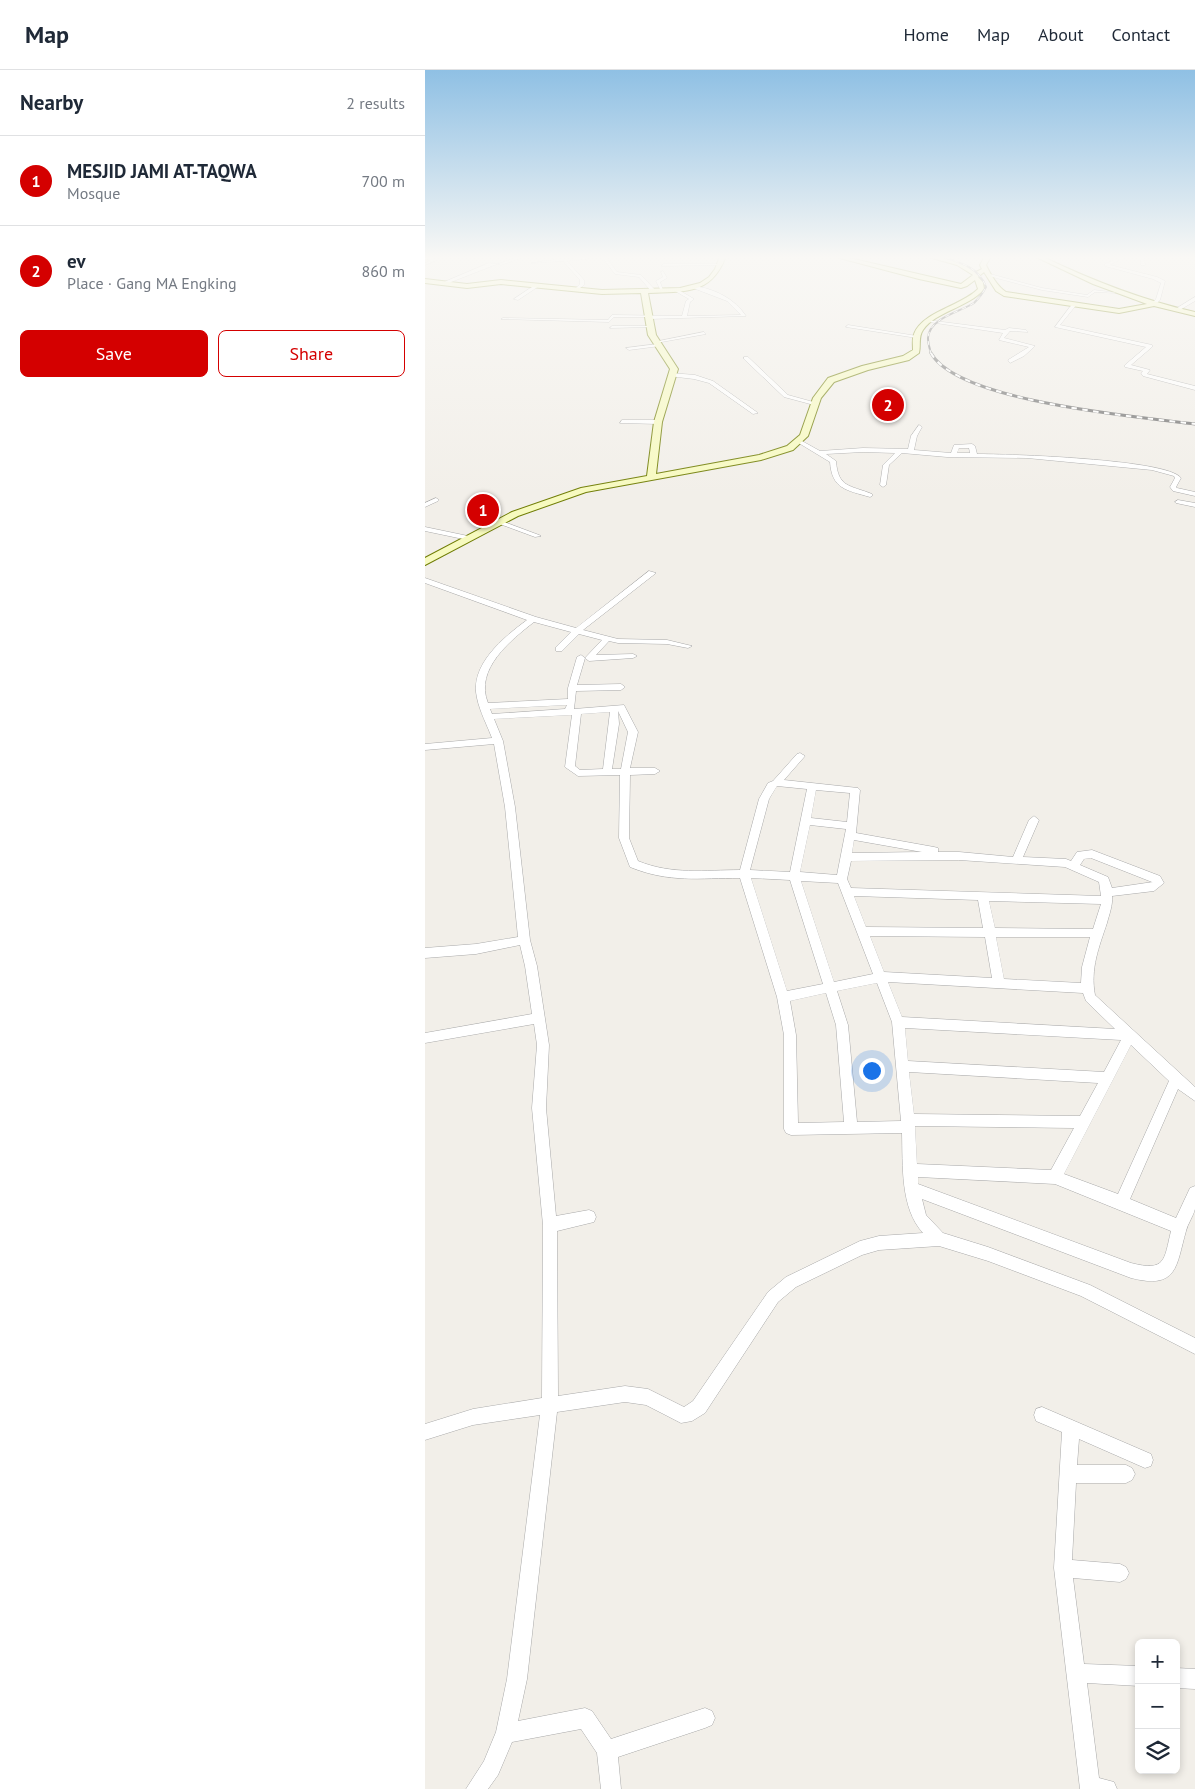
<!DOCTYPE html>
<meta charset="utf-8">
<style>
body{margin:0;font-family:"PT Sans",sans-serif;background:#f2f2f3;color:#1f2937}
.controls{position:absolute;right:15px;bottom:15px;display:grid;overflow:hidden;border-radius:8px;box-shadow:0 2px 8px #0003}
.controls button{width:45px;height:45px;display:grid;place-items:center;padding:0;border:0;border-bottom:1px solid #e0e1e3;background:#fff;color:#1f2937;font:25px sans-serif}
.you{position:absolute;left:446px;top:1000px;width:18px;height:18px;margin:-12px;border:4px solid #fff;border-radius:50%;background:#1a73e8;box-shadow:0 0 0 8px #1a73e833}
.badge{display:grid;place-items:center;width:32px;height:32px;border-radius:50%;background:#d40000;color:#fff;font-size:16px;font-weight:700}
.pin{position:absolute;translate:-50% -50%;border:2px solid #fff;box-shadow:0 1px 5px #0006}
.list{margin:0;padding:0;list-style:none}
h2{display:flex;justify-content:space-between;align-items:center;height:65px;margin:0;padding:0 20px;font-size:21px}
h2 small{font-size:16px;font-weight:400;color:#747a83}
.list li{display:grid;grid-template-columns:32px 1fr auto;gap:15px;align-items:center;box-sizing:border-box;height:90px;padding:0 20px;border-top:1px solid #e0e1e3}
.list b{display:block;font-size:19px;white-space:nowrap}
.list p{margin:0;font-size:16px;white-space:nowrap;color:#747a83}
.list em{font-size:16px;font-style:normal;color:#747a83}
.actions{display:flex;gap:10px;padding:15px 20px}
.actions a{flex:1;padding:11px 0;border:1px solid #d40000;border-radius:8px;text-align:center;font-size:18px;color:#d40000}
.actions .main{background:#d40000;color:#fff}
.icon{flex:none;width:28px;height:28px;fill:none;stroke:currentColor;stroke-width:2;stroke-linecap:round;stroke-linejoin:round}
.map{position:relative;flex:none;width:770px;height:1719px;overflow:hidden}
header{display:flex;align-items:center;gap:30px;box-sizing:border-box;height:70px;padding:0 25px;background:#fff;border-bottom:1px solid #e0e1e3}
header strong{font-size:24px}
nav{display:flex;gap:28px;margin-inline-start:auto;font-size:18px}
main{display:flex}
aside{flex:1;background:#fff}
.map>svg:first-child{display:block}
</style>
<header>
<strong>Map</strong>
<nav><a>Home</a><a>Map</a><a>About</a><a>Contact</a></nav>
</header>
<main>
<aside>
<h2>Nearby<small>2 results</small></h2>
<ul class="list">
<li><span class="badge">1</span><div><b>MESJID JAMI AT-TAQWA</b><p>Mosque</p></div><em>700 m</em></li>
<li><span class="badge">2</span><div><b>ev</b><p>Place · Gang MA Engking</p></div><em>860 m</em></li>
</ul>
<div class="actions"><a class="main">Save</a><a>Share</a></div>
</aside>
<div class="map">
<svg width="770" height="1719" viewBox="0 0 770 1719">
<rect width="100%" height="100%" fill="#f2efe9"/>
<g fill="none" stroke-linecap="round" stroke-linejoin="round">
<!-- street casing -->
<g stroke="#a9a9a9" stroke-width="1">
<path id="street" d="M96,186H101L76,195L73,194Z
M133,186H137L140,189L180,186L192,202L216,205L230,220L226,221L214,207L190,204L177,187L142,191L159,210V215L151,221L149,220L155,214V210L138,191L106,193L136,189Z
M690,186H696V189L685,195L732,207L740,211L735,230L729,236L725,235L731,229L736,213L728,209L680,196V194L692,189Z
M700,186L719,187L720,195H716V189Z
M0,187L11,189L12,190L0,195V193L6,190L0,189Z
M64,193L72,194L21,214L17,213Z
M238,194H296L298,195L237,196Z
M238,201L242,208L235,212L238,220L236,221L231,211L238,207L236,202Z
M565,204L617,218L662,225L669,220L693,223L670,222L663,227L617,220L564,206Z
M110,215L114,216L93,230L89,229Z
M268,216C289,218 310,229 321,246L224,249L222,247H189L184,252L76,249L78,248L183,250L187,245L257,246L261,231L264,229L250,221L252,219L269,229L265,232L262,246L316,245L302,231L268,218Z
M770,227V231L753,241L749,240Z
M648,233L652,234L635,255L727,275V277L706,295L725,300L722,304L770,316V320L718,306L716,303L718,301L700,297V295L721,277L630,257Z
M502,250L580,260L584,258L601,260L603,262L585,261L579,268L610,276L599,286L585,293L583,290L604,277L574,270L578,263L504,252Z
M423,255L492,266L494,267L492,268L421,257Z
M187,256H225L227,257L185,258Z
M279,262L281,264L231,273L229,272Z
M233,274L235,276L204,280L201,278Z
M319,287H323L363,325L392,333L389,335L359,327L319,289Z
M246,303L270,305L288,311L333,343L328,344L284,313L269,309L244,306Z
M197,350H234L237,352L234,354L195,353Z
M494,355L497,357L492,366L489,380L526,383L529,375L547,374L550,376L552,384C581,384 743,389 756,408L751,417L752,418L770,422V426L748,421L745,417L750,408L749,406L727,400L602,388L522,387L477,383L464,395L461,415L458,417L455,415L458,395L470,383L438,382L401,384L411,391C413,418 425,415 447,424V426L445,427C421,420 407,419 405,392L372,372L377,371L395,381L438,378L483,379L486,366ZM534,378H544L545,383H532Z
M11,428L14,430L13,431L0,437V433Z
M753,430L770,433V437L751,433L750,432Z
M74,450L114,465L116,466L110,467L72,453L71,452Z
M0,457L43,466L47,468L43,470L0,461Z
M224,501L231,503L158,560L193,569L242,570L267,576L263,578L242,574L193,573L184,571L171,585L208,584L212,586L208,588L164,591L160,588L152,615L196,614L200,617L196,620L151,621L149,639L199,635L213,662L205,698H230L235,701L230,704L205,705L204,768L213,791C247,805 280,800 315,800L334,729L343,713L348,711L372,684L375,683L380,686L359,710L433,718L435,720L431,763L509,777L513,778V782H534L588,787L604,750L609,746L614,750L598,787L641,789L646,791L652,782L667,780L735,806L739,813L729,821L687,826C688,835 684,845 682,853C674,877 665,899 670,925L770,1017V1031L753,1019L705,1129L751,1148L765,1118L770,1116C770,1123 770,1133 770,1139C768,1147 763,1153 761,1161C751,1196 753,1220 706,1208L497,1129L501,1145L518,1163L563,1177L665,1215L770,1268V1284L656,1226L563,1191L514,1176L454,1180L437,1185L371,1217L353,1232L280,1343L267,1351L256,1353L221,1335L200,1332L132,1342L102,1609L93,1651L160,1638L167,1641L186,1669L280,1638L287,1641L290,1648L287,1655L280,1658L193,1687L196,1719H176L172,1683L156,1659L87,1672L73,1705L63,1719H41L59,1691L71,1662L82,1609L115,1345L48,1355L0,1370V1354L48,1339L117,1328L118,1155L107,1038L112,975L109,954L0,973V963L107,944L100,896L95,875L51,884L0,888V878L51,874L93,867L80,737L69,674L0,680V674L67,668C62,655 55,642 52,628C44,595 79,567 102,550L0,513V508L111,547L151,558ZM109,552L146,562L131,577V581H137L154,564L177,570L160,588L156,585L152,587L143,618V629L63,633C49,599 86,570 109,552ZM142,635L140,639L67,644L65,639ZM193,641L203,662L196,699H187L194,654ZM185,642L178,699L155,700L150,696L156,644ZM147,645L140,697L153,706L195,705L194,768L205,797C244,813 275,808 315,808L352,927L359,965V1059L361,1063L366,1065L477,1063C478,1095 475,1138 498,1163L454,1166L435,1171L361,1207L343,1222L268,1331L259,1337L223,1319L200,1316L133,1326L132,1161L169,1152L171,1147L169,1142L164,1140L131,1146L121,1038L124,975L112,896L105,870L90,737L78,671L69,649ZM352,716L382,719L365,802L325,800L344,729ZM391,720L425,723L422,752L386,748ZM385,755L421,759L412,805L375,802ZM429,770L497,782L427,783ZM666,788L727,812H728L687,818L683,807L655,795L659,789ZM534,790L640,797L674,812L676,826L426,818L422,809L426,791ZM326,808L365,810L398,914L362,921ZM376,811L413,813L448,904L409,912ZM429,826L553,830L558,858L441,857ZM564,831L676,834L668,859L570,858ZM445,866L560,867L567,908L459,902ZM571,867H665L657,897L656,913L579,909ZM463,912L658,923L661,931L690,959L477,947ZM452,913L467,952L476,1051L432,1052L423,955L412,921ZM401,923L411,955L419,1052L373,1053L371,965L365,931ZM480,958L696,970L679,1002L483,991ZM706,975L744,1011L693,1124L639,1104ZM484,1002L673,1013L655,1046L489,1044ZM490,1056L649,1058L626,1100L492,1094ZM493,1107L630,1114L746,1161C739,1190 741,1202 706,1193L493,1114Z
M617,1337L726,1384L728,1390L726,1396L720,1398L654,1369L652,1395H701L707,1398L710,1404L707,1410L701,1413H651L647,1490L695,1494L701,1497L704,1503L701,1509L695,1512L648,1508L659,1594L714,1596V1616L662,1613L674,1708L689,1712L692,1719H655L629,1498L637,1362L611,1351L609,1345L611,1339Z
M751,1598L770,1599V1619L751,1618Z"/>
</g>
<!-- secondary casing -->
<g stroke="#707d05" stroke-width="2">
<path id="secondary" d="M295,186H301C286,226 259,221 223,223L231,265L253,299L237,352L231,404L334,385L362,376L375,365L388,328L403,308L437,296L478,286L488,280C488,275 487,269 489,264C497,242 536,236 553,219L550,210L542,216L536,218L494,209L407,186H416L536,214L548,205L532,195L500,186C519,186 536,192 551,202L557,199L555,195L560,186H566L561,195C565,204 573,217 581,222L694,239L722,234L668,214L609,186H616C666,210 716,230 770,242V246L729,236L694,243L579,226L571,221L559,202L553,207L558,212L559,219C543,238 511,241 498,260C493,267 496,275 494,283L484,290L443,300L409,312L396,328L383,366L368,380L336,390L161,422L93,446L0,495V488L87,442L156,418L222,406L229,352L245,299L223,265L216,223L177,224L76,214L42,218L0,213V209L42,214L76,210L177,220L255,218L275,213L284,207L290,199Z"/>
</g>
<!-- street -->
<use href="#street" fill="#fff" fill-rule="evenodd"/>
<!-- secondary -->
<use href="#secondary" fill="#f7fabf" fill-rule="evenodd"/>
<!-- rail-far1 casing -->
<g stroke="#707070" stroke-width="2">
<path id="rail-far1" d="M506,284C505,279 503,274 503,268C504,248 535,242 549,233C554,228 558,223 561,217C554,197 534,192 515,186"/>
</g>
<!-- rail casing -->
<g stroke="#707070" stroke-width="3">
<path id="rail" d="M506,283C532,332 716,347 770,354"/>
</g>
<!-- rail-far1 -->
<use href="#rail-far1" stroke="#fff" stroke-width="1" stroke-dasharray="4.5" stroke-linecap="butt"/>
<!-- rail -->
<use href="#rail" stroke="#fff" stroke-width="2" stroke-dasharray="5.5" stroke-linecap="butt"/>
</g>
<!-- sky -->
<linearGradient id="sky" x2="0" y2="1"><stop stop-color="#8fc0e4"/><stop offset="0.44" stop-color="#f9f8f5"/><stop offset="1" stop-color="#f9f8f5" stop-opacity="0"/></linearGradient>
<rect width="770" height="426" fill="url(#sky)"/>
</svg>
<div class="controls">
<button>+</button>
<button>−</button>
<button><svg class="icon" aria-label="layers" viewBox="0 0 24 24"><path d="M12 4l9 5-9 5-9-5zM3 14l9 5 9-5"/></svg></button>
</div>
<div class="you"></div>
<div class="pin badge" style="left:58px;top:440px">1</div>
<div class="pin badge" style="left:463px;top:335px">2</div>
</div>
</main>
